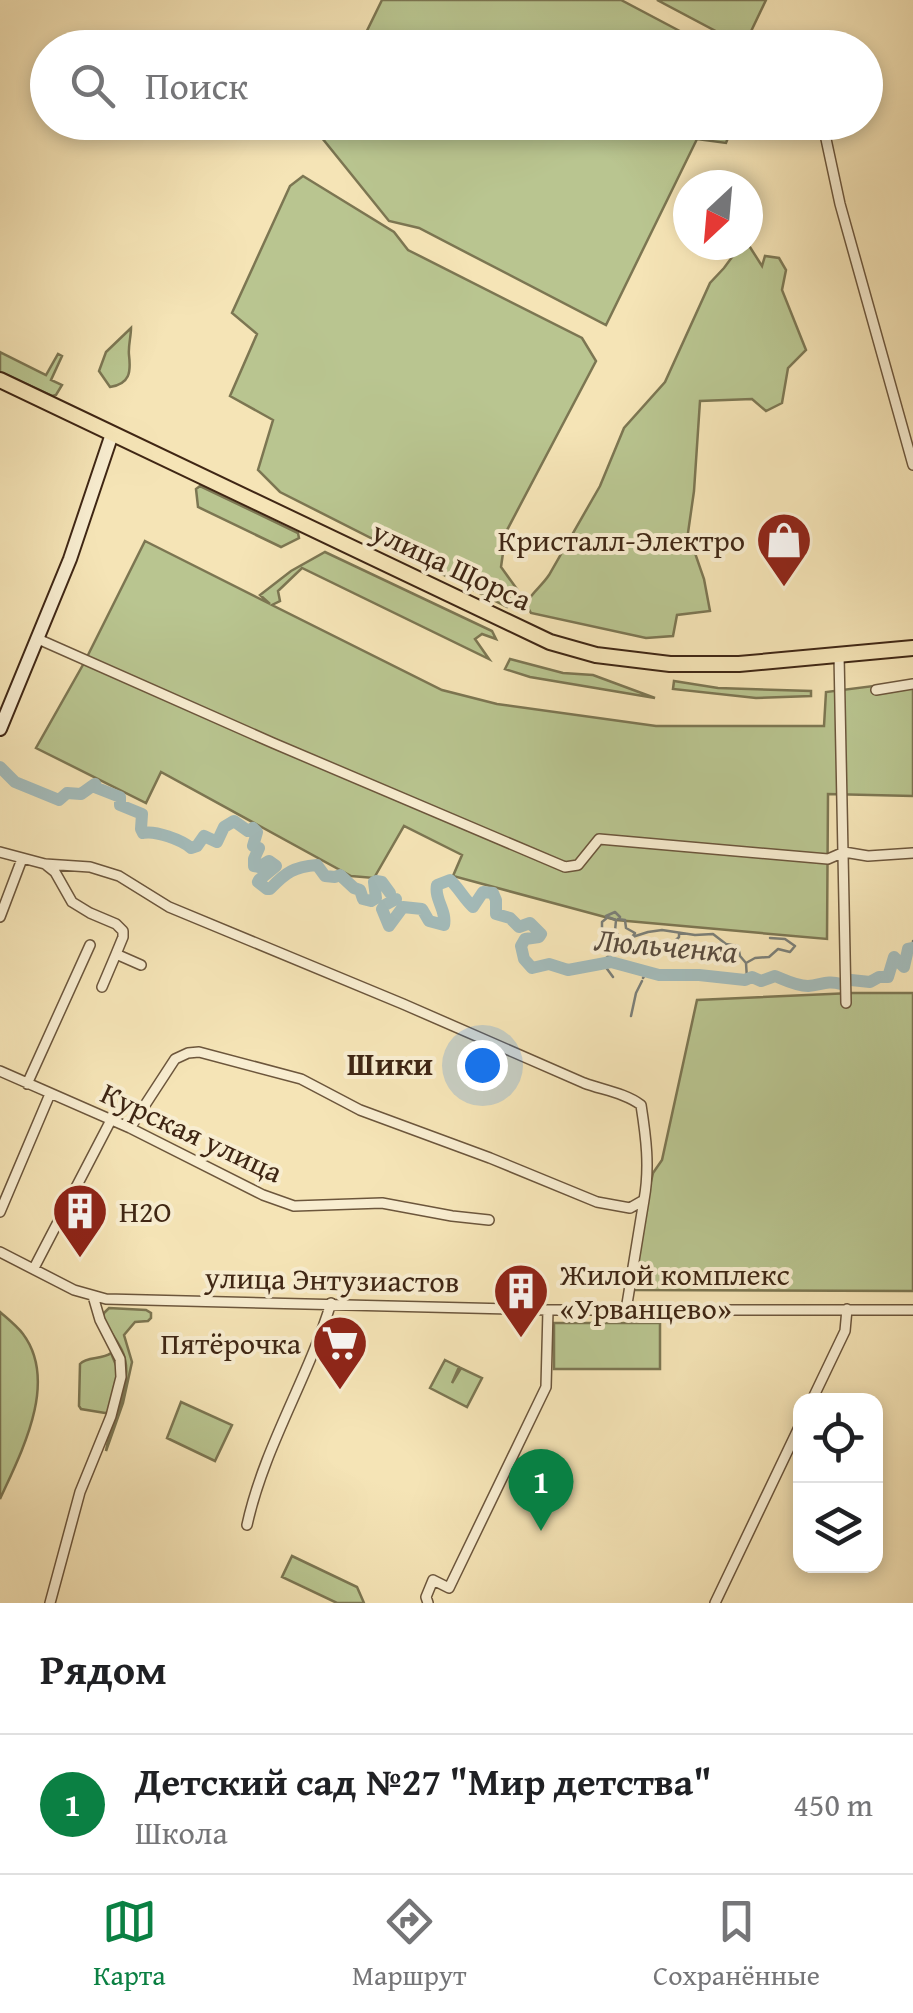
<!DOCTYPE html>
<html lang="ru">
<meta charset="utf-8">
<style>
body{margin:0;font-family:"Gentium Book Plus",serif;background:#f2f2f2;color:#202124}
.controls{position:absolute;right:30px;bottom:30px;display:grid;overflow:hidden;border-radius:20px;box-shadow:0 5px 15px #0003}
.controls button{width:90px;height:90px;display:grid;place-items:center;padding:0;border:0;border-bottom:2px solid #e0e0e0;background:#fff;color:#202124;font:50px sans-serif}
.compass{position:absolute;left:673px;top:170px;width:90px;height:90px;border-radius:50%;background:#fff;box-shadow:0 5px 15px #0003;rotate:206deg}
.you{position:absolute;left:482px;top:1065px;width:35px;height:35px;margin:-25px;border:8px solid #fff;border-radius:50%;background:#1a73e8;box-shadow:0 0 0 15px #1a73e833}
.badge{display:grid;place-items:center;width:65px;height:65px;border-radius:50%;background:#0b8043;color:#fff;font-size:32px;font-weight:700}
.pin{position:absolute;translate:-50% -82px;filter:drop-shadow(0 2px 5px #0008)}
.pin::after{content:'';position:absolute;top:52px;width:35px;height:30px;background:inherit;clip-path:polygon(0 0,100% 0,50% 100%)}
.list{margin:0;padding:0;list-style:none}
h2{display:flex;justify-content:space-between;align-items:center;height:130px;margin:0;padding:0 40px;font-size:42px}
h2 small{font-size:32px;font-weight:400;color:#757577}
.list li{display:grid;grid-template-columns:65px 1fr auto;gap:30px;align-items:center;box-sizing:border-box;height:140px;padding:0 40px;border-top:2px solid #e0e0e0}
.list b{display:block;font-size:38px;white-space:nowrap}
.list p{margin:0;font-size:32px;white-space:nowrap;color:#757577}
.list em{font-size:32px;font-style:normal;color:#757577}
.icon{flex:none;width:55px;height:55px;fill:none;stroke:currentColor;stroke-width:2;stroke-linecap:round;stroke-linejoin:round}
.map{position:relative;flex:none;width:913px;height:1603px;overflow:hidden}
.search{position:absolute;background:#fff;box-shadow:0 5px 15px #0003;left:30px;right:30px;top:30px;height:110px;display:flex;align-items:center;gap:25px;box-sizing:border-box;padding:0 35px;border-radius:55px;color:#757577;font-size:38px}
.sheet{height:270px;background:#fff}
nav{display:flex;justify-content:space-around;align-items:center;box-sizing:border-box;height:140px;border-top:2px solid #e0e0e0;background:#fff;font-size:28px;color:#757577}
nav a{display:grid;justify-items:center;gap:5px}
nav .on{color:#0b8043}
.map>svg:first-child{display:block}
</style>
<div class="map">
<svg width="913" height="1603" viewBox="0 0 913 1603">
<rect width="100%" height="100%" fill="#f5e4b6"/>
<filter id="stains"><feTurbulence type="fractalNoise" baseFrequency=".002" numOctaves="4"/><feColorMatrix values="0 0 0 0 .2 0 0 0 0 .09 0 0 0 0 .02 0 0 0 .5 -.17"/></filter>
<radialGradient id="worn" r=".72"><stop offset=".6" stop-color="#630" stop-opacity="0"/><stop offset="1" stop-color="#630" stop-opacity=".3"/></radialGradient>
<!-- green -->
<path fill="#b9c590" stroke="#7c7652" stroke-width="2.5" d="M382,0H621L710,47H359Z
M657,0H766L744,46Z
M323,122H734V123L726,143L697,139L606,325L419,228L389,221L318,133Z
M303,176L394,232L408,250L582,338L596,361L506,532L501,567L519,592L507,607L280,492L258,470L273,420L230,396L257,334L232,313L290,186Z
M748,244L762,266L765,256L779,258L786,270L782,290L806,350L788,368L782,403L766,411L752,399L700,401L694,491L688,533L704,579L710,611L677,615L673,636L646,638L531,613L526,604C532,592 541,587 549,575L600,486L624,428L665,382L710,283L724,268L741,245Z
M131,328C131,337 128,346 129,355C131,372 130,384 110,387L99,371L106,352Z
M0,352L46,375L58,354L62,356L51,380L62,385L56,395L52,396L0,372Z
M200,486L298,533L299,538L281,547L198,507L196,489Z
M145,541L270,604L260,595L291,571L325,552L492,631L496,639L482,634L475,639L489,659L302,568L278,591L280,601L272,605L442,690L497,704L656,726H824L826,692L913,681V796L828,794L827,939L616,920L453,876L462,855L404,826L374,878L351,876L161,772L146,803L36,748L84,663Z
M510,659L563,673L593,675L655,698L530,677L505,669Z
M674,681L718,688L811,691V696L756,698L673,689Z
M852,993H913V1291L631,1290L643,1216L653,1173L662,1160L697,1000Z
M109,1308L146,1310L151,1313V1318L148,1321L135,1322L124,1335L132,1362L123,1403L106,1451C110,1421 132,1390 125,1359C122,1344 108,1332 103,1317L104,1313Z
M0,1312C8,1319 17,1326 23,1334C59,1382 21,1453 0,1499Z
M554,1323H660V1369H554Z
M111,1353L118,1370L110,1412L105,1413L81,1409L79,1406L80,1364C87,1356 102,1360 111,1353Z
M445,1360L459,1367L452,1383L461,1368L482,1378L467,1407L430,1388Z
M181,1402L232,1425L215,1461L167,1438Z
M292,1556L357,1587L364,1603H337L282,1577Z"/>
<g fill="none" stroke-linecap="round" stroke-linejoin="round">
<!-- stream -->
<path stroke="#7b7f78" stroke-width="2.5" d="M606,916L615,912L620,917
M618,919L625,920L626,928L635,933L632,937
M913,941V947
M674,942L679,937V933
M613,977L602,962L614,951L602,932V922L608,917L616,920L615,931L623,940L648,932L662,930L695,935L713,934L726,944L738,946L740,956L746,963
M643,978L647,972
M747,979L746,963L755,958L769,957L778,949L790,952L795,946L785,939L770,938
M631,1016L636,993L642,981"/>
<!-- river -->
<path stroke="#a3bbba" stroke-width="12" d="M0,767L15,782L59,800L67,793L81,794L95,784L97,788L120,797V805L142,814L141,829L143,833C155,830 182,840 191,848L197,846L204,836L217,842L224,827L234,821L248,831L253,828L257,832L253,846L259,848L254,859V866L259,867L269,861L276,866L259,880L258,882L267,889H270C286,872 294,867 317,865L325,876L335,877L340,875L354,888L360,890L363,899L371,901L376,898L374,882L376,881L382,882L390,893
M396,899L385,905L382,909L389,926L403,907L422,909L429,921L444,925C447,911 434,899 437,885L450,880C459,888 464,899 473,907L483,892L493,893L496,900V914L510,918L519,927L530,923L541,934L539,937L525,939L521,946L524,959L532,968L549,964L568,970L611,962L659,975H699L745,980L752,977L761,981L775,976C785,980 796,986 808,986C821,985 827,980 841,984
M851,980L870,982L879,977H888L894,957L904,967L908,949L913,948"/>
<!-- street casing -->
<g stroke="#6c563c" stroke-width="12">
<path id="street" d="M826,139L840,204L913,465
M38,639L273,743L565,867L578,865L599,839L828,859L844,852L868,856L913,853
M839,655L846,1003
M876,690L913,684
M0,852L45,864L90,867L119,876L169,907L403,1004L584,1083C603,1090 625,1093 641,1105C646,1137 650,1167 644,1200L630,1208L597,1202L490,1158L360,1110L301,1079L199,1052L188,1053L175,1059L130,1128
M45,864L55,872L72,902L90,913L116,924L123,931V937L116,954L141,965
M0,917L22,859
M102,987L116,954
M0,1071L130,1128L263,1195L294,1206L382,1203L452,1216L489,1220
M27,1084L90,945
M0,1212L50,1094
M0,1252L74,1290L106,1299L548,1310H913
M34,1268L111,1120
M626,1310L644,1200
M812,1400L845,1331L847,1309
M247,1525C264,1447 308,1379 331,1303
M50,1603L80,1492L111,1416L121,1377L120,1359L100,1320L93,1296
M428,1603L426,1597L433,1580L449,1588L546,1387L548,1310
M715,1603L800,1425"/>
</g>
<!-- secondary casing -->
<g stroke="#3f2614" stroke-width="16">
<path id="secondary" d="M0,729L70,559L112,434"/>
</g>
<!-- primary casing -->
<g stroke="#3f2614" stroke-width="18">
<path id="primary" d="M0,380L550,642L596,655L670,664H739L913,648"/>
</g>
<!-- street -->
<use href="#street" stroke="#f8edd0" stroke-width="9"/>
<!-- secondary -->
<use href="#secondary" stroke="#f8edd0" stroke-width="12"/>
<!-- primary -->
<use href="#primary" stroke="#f5e4b6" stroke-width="14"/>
</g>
<!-- icons -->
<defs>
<g id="shop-pin" transform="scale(2.875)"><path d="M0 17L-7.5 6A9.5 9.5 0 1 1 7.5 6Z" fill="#8f2418" stroke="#f8edd0"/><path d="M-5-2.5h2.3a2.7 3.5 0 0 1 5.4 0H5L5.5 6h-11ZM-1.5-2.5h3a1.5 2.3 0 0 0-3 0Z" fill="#fff"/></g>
<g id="building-pin" transform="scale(2.875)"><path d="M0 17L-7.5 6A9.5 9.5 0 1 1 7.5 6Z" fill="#8f2418" stroke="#f8edd0"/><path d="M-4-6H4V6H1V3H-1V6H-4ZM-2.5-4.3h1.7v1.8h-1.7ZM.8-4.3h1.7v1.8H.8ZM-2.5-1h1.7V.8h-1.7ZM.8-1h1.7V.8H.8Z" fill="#fff"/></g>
<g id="supermarket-pin" transform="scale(2.875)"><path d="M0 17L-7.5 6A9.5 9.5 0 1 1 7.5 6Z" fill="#8f2418" stroke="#f8edd0"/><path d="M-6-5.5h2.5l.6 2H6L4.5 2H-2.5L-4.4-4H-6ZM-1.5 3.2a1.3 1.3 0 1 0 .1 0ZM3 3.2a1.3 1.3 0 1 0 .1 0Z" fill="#fff"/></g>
</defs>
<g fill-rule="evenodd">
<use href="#shop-pin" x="784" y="540"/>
<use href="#building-pin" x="80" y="1211"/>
<use href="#building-pin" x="521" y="1291"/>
<use href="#supermarket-pin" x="340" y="1343"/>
</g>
<g text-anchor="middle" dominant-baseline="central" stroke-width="8" stroke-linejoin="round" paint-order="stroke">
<!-- poi labels -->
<g font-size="30" fill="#3f2614" stroke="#f8edd0" text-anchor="end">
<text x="745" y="540">Кристалл-Электро</text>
<text x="119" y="1211" text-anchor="start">H2O</text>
<text x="560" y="1274" text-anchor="start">Жилой комплекс<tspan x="560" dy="34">«Урванцево»</tspan></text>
<text x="301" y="1343">Пятёрочка</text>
</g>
<!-- street labels -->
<g font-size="30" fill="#3f2614" stroke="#f8edd0">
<text transform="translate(452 565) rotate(25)">улица Щорса</text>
<text transform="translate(192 1132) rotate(25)">Курская улица</text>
<text transform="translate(332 1279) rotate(1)">улица Энтузиастов</text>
</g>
<!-- water labels -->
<g font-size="32" font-style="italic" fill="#584b3e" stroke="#f8edd0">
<text transform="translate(666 945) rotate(5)">Люльченка</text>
</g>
<!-- neighbourhood labels -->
<g font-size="32" font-weight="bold" fill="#3f2614" stroke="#f8edd0">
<text x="390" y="1063">Шики</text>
</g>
</g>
<rect width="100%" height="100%" filter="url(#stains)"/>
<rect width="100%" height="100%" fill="url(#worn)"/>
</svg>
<div class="controls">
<button><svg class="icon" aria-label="locate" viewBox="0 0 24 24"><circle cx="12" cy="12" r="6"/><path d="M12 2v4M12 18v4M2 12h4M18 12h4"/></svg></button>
<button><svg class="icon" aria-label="layers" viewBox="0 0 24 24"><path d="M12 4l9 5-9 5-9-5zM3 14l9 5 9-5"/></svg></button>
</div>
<svg class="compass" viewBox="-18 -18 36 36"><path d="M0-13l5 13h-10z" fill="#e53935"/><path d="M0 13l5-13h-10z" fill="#757577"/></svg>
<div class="you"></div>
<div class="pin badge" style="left:541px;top:1531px">1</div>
<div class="search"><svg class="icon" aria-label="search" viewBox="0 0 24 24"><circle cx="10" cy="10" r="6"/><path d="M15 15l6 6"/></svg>Поиск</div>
</div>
<section class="sheet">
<h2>Рядом<small></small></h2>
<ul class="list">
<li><span class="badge">1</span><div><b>Детский сад №27 &quot;Мир детства&quot;</b><p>Школа</p></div><em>450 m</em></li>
</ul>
</section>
<nav>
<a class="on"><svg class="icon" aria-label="map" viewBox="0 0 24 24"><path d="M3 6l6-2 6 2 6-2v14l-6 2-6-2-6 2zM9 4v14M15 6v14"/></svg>Карта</a>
<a><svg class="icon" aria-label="directions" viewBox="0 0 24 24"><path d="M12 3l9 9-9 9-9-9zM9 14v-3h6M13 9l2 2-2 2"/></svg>Маршрут</a>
<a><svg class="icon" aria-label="saved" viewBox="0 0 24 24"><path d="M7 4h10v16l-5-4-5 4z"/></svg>Сохранённые</a>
</nav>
